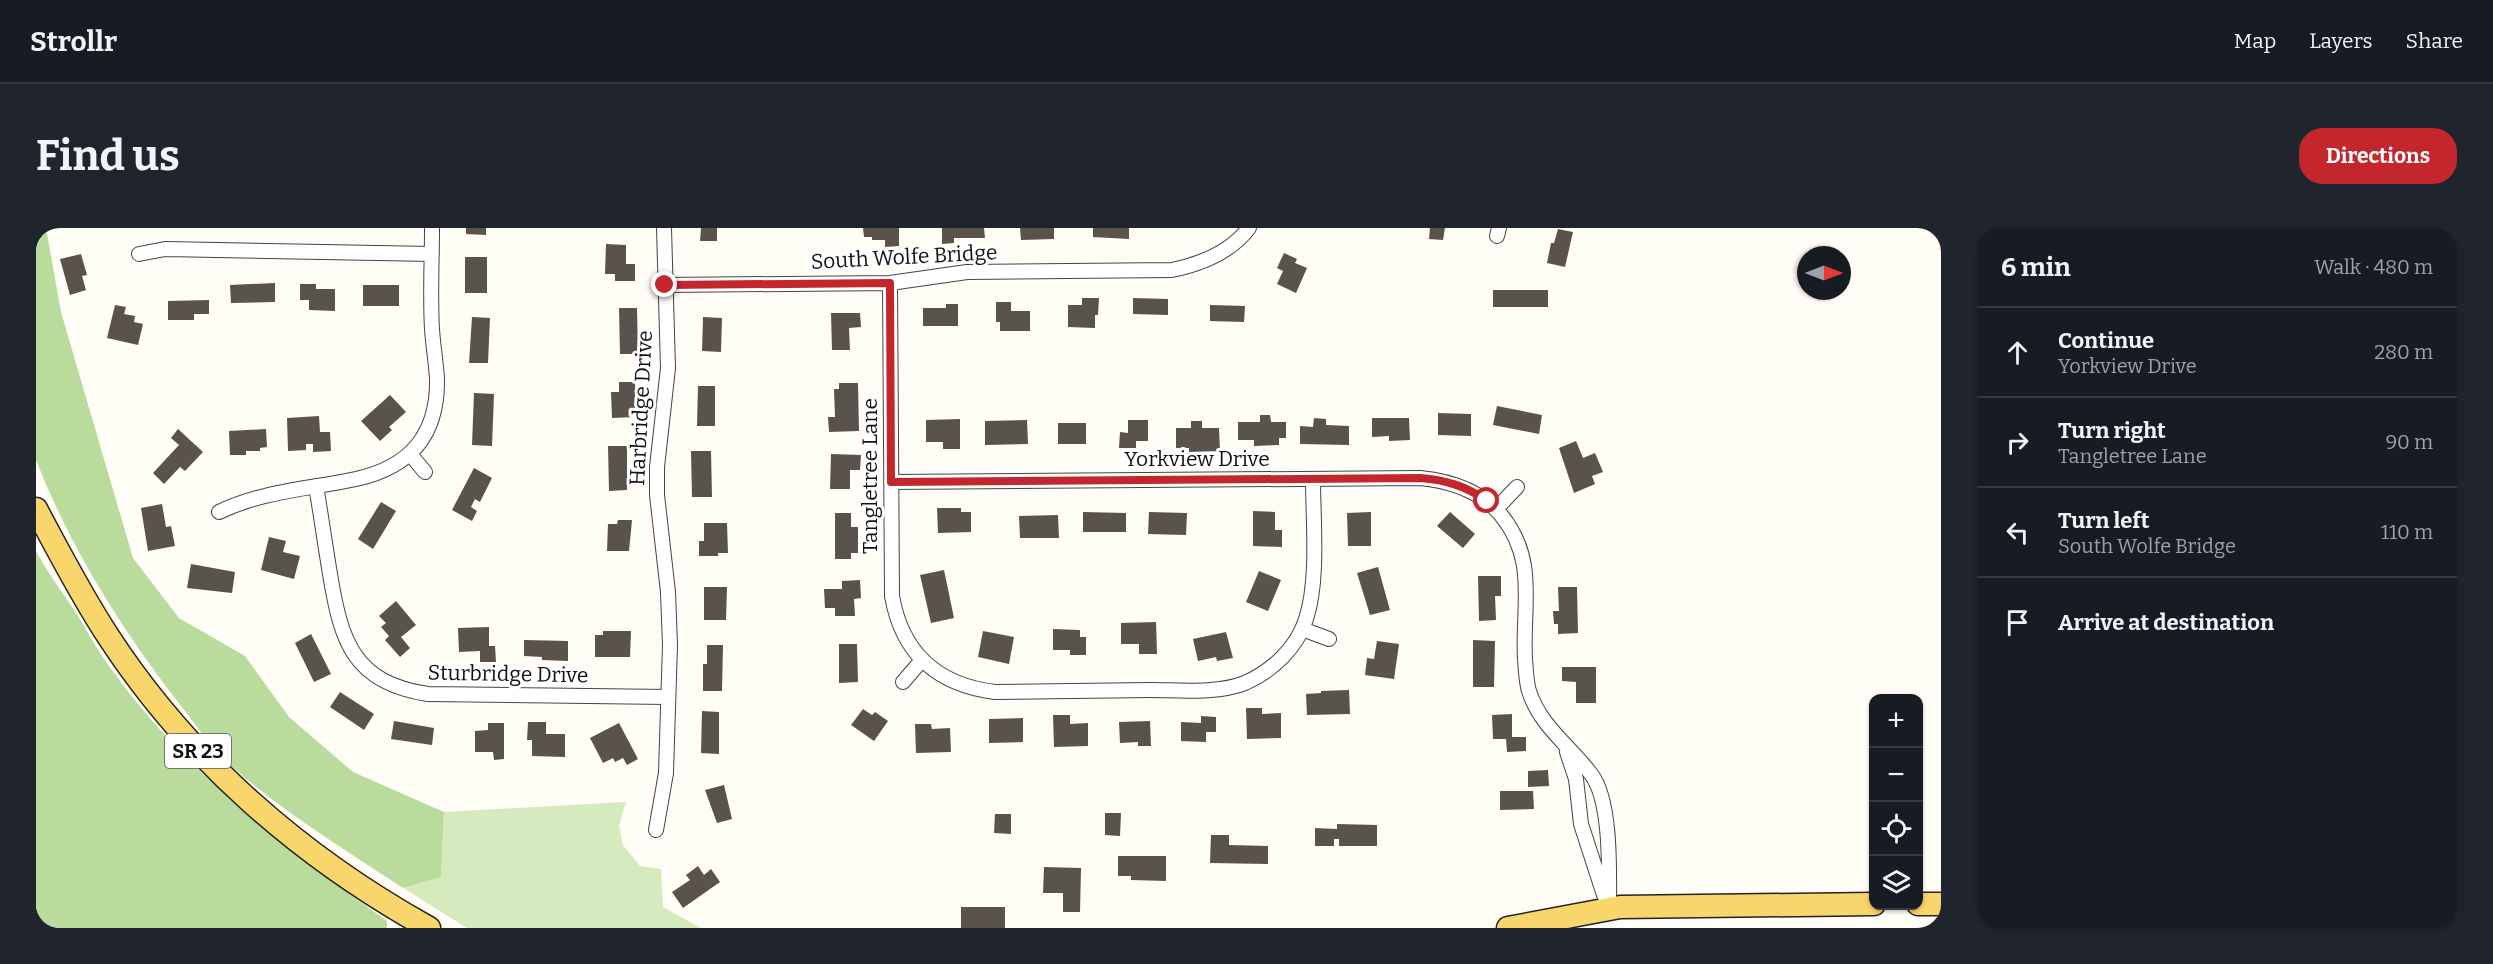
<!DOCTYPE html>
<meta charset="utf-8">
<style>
body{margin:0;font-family:Bitter,serif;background:#20242c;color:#f1f3f6}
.controls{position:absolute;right:18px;bottom:18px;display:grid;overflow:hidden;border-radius:12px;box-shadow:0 2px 4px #0004}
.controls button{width:54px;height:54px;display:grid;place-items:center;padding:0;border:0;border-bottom:2px solid #363941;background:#171b24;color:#f1f3f6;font:30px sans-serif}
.compass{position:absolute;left:1761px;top:18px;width:54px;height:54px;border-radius:50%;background:#171b24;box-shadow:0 2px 4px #0004;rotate:90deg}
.stop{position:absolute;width:18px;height:18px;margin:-14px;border:4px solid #c4262e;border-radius:50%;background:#fff}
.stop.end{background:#c4262e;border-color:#fff;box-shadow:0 2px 6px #0008}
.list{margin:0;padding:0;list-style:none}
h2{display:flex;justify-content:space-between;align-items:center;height:78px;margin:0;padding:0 24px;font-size:26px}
h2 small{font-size:20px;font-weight:400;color:#9ea1a6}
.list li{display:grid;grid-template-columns:39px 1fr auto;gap:18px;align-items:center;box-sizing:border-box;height:90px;padding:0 24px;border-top:2px solid #363941}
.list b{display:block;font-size:22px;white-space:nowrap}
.list p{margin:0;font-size:20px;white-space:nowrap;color:#9ea1a6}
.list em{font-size:20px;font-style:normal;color:#9ea1a6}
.icon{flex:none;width:33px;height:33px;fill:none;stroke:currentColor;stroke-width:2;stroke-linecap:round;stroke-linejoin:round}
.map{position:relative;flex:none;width:1905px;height:700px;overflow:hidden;border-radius:24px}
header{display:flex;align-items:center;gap:36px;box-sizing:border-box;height:84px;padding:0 30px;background:#171b24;border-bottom:2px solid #363941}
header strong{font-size:28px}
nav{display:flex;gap:33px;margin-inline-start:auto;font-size:21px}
.intro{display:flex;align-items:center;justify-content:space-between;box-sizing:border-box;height:144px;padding:0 36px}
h1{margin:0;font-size:42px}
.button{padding:15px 27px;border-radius:24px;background:#c4262e;color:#fff;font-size:21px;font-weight:700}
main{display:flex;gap:36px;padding:0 36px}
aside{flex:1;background:#171b24;border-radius:24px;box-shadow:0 2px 4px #0004}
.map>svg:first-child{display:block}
</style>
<header>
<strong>Strollr</strong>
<nav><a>Map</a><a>Layers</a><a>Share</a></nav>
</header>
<div class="intro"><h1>Find us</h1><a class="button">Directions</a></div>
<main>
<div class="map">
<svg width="1905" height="700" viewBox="0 0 1905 700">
<rect width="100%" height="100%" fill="#fffdf5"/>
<!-- green -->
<path fill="#d5ebbd" d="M590,574L583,598L587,617L604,638L625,641L627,679L665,700H431L367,660L405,649L408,584Z"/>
<!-- forest -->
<path fill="#b9dc9c" d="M0,0H10L25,84L97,330L143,390L209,428L253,489L317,544L408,584L405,649L367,660C307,620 238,579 186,529C171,515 159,495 146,479C87,404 35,321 0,232Z
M0,323C12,346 28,366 42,388C53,406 63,425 76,442C148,543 250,621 351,693V700H0Z"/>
<!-- building -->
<path fill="#5a524d" d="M430,0H450V7L430,6Z
M665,0H681V13H664Z
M827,0H863V18L849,19V12H836V9H828Z
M906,0H948L949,10H918V15L906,16Z
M984,0H1018V11L985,12Z
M1057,0H1093V11L1057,9Z
M1394,0H1409L1407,12L1393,11Z
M1522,1L1537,4L1529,39L1511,35L1515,15H1518Z
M570,16L590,17V36H599V53H579V46H569Z
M1248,25L1261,31L1259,35L1271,40L1260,65L1241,56L1247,43L1241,40Z
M45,26L51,47L46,48L50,62L34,67L24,31Z
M429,29H451V65H429Z
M239,55V74L195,75L194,57Z
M264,56H280V61H299V83L273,82V72H264Z
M327,57H363V78H327Z
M1457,62H1512V79H1457Z
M1046,70H1063L1062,87H1059V100L1032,99V77H1046Z
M1097,70L1132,71V87L1097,86Z
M173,72V86H158V92H132V73Z
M960,74H975V83H994V103H964V94H960Z
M910,76H922V98H887V80H910Z
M79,77L90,79L88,86L99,88L98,94L107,96L102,117L71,110Z
M1174,77L1209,78L1208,94L1174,93Z
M583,80H601L602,126H584Z
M795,85H824L825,99L813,100L814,122H796Z
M436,89L454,90L452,135H433Z
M667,89L686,90L685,124L666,123Z
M583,154H599L600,189L576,190L575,164H583Z
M803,155H822L823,203L793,204L792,189H799L798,161H803Z
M662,158H679V198H661Z
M438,165L458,166L456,218L436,217Z
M354,167L370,184L353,199L356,202L344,213L325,193Z
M1461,178L1506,187L1503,206L1457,197Z
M1402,185L1435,186V208L1402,207Z
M1224,187H1234L1235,194H1250V210H1243V217L1218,218V212H1202V194H1224Z
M283,188L284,204H294L295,223L277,224V216H270V222L252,223L251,190Z
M1278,190L1290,191V197L1313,198V217L1264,216V198L1277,199Z
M1336,190H1373L1374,212L1353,213V208L1336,209Z
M924,191V221H907V214H890V192Z
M991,192L992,216L949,217V193Z
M1092,192H1112V213H1100V220H1083L1084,204L1092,205Z
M1155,193H1166V200H1183L1184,223L1153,224V220H1140V200H1155Z
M1022,195H1050V216H1022Z
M142,201L167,224L149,243L144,239L128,256L117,245L143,217L135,210Z
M230,201L231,219L224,220V223H210V227H194L193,203Z
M1540,213L1547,230L1559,225L1567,244L1556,248L1559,256L1538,265L1523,220Z
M572,218H591V262L573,263Z
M655,223H675L676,269H656Z
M795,226L825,227L824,242H814V261H794Z
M438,240L456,250L444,274L439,271L435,279L441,283L436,293L416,282Z
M345,274L360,283L337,321L322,311Z
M126,276L130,299L135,298L139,318L112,323L105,280Z
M901,280H925V284H935V304L902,305Z
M1217,283L1239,284V302H1246V319L1217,318Z
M1047,284L1090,285V304H1047Z
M1113,284L1151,285L1150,307L1112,306Z
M1335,284V318H1312L1311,285Z
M1414,284L1439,306L1427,320L1401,298Z
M799,285H815V299H822V325H815V331H799Z
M1022,287L1023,310H984L983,288Z
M582,292H596L593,323H571L572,296H581Z
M668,295H691L692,325H682V328H663V313H668Z
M233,309L250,313L247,324L264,328L258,351L225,342Z
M155,336L199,344L196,365L151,360Z
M1342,339L1354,382L1334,387L1321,345Z
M908,342L918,390L895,395L884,347Z
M1223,343L1245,352L1232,383L1210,374Z
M1442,348H1465V368H1459L1460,392L1443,393Z
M824,352L825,370L818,371L819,388H799V380H789L788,361H806V353Z
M668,359H691L690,392H668Z
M1522,359H1541L1542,405L1522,406V396H1518L1517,383H1523Z
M360,373L380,397L365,409L374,420L364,429L349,412L353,408L345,399L350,395L343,388Z
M1120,394L1121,426H1103V416H1085V395Z
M453,399V418H459L460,434H444V423L423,424L422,400Z
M1017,401L1044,402V409H1050V427H1034V422H1017Z
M567,403H595L594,429H559V407H567Z
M947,403L978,409L973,436L942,429Z
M1190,404L1197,430L1181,433L1180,429L1162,433L1157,411Z
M275,406L295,446L278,454L259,415Z
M488,412L532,413V433L506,432V429L488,428Z
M1437,412L1459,413L1458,459H1437Z
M1341,413L1363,416L1358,451L1329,447L1331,430L1338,431Z
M803,416H821L822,454L803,455Z
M671,417H687L686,463H667V436H671Z
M1526,439H1560V475H1540V454L1526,453Z
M1313,462L1314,486L1271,487L1270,466L1285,465V463Z
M304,464L338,486L328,502L294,479Z
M1210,480H1226V486L1245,485V510L1211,511Z
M827,481L836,487L839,484L852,493L838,513L815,497Z
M666,483L683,484V526L665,525Z
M1476,486V509H1490V523L1471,524L1470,511H1457L1456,487Z
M1017,487H1034V496L1052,495V518L1018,519Z
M1165,488L1180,489V504H1170V514L1145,513V494L1165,495Z
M987,490V514L953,515V491Z
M358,493L398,500L396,517L355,511Z
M1114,493L1115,518H1102V514L1084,515L1083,494Z
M492,494H510V506H529V529L496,528V512H491Z
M452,495H468V531L458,532L457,524H439V503L452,502Z
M583,495L602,531L591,537L587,530L579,534L577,530L567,535L554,510Z
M879,496H895L896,501L914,500L915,524L880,525Z
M1512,542L1513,558L1492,559V543Z
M688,557L696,591L681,595L669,562Z
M1464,563H1497L1498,581L1464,582Z
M1069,585H1085L1084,608L1069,607Z
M959,586H975V606L958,605Z
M1301,596L1341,597V618H1303V611H1298V618H1279V600L1301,601Z
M1175,607H1193V617L1232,618V636L1174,635Z
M1082,628H1130V653L1095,652V648H1082Z
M662,638L668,647L675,641L684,654L647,680L636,664L654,652L650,647Z
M1008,639L1045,640L1044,684H1027V665H1007Z
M925,679H969V700H925Z"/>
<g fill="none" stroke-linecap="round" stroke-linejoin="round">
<!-- minor casing -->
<g stroke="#444" stroke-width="16">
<path id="minor" d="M1461,8L1463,0
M103,26L129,21L396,26
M854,55L856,368C866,426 902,457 959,464C1011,463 1062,463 1114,462C1143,462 1181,466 1209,455C1236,443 1261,420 1270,391C1283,352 1277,293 1277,251
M629,57L854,55L931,44L1136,42C1165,36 1194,25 1213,0
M374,226L389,244
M855,254L1384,250C1415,253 1444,262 1465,287C1502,332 1486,378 1489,431C1490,442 1490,453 1493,463C1504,498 1534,518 1555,546C1576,573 1573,646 1573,681
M280,258C285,287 289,316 294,346C305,413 317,455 392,466L632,469
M1460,281L1481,259
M183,284C226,263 274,261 320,251C374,239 402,207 401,151C400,134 397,117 396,101C394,67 396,33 396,0
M1266,401L1293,411
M867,454L886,432
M1531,524L1540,551L1545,596L1568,667
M620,602L630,545L634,417L632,364L621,267V239L632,140L628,0"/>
</g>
<!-- primary casing -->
<g stroke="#222" stroke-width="25">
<path id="primary" d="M0,281C23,324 45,367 72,408C152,531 265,629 393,700
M1882,676H1905
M1472,700L1584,679L1838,676"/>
</g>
<!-- minor -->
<use href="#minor" stroke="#fff" stroke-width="14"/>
<!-- primary -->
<use href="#primary" stroke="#f9d66b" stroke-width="22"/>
</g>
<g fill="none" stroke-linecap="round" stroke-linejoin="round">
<!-- route -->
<path stroke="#c4262e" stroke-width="8" d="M629,57L854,55L855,254L1384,250C1410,252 1430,258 1451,273"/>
</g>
<g text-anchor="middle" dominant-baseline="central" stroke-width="6" stroke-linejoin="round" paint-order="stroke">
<!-- shield labels -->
<rect fill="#fff" stroke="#585858" stroke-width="1.5" x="129" y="506" width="66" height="34" rx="4.5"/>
<g font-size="20" font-weight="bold" fill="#111">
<text x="162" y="523">SR 23</text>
</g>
<!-- street labels -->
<g font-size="21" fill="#111" stroke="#fff">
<text transform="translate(868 29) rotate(-3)">South Wolfe Bridge</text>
<text transform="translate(605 180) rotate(-87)">Harbridge Drive</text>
<text x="1161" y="231">Yorkview Drive</text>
<text transform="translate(834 248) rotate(-90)">Tangletree Lane</text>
<text transform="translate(472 446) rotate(1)">Sturbridge Drive</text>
</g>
</g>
</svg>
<div class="controls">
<button>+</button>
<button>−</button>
<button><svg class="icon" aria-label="locate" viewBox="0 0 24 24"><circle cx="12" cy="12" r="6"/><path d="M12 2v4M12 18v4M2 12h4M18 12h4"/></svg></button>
<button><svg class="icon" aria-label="layers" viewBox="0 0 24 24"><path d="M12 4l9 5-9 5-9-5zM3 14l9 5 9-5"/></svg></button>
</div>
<svg class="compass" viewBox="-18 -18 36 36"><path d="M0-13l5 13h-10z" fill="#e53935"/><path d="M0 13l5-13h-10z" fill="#9ea1a6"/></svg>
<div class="stop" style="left:1451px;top:273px"></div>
<div class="stop end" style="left:629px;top:57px"></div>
</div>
<aside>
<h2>6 min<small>Walk · 480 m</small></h2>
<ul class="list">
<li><svg class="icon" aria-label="ahead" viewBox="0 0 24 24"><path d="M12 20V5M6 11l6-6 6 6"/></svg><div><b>Continue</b><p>Yorkview Drive</p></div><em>280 m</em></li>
<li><svg class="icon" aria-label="right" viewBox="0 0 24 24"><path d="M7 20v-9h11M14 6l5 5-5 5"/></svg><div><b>Turn right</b><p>Tangletree Lane</p></div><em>90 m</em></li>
<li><svg class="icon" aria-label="left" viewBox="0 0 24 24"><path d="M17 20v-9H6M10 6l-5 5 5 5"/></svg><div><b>Turn left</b><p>South Wolfe Bridge</p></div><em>110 m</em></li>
<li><svg class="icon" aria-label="arrive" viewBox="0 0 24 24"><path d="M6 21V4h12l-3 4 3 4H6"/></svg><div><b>Arrive at destination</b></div></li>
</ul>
</aside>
</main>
